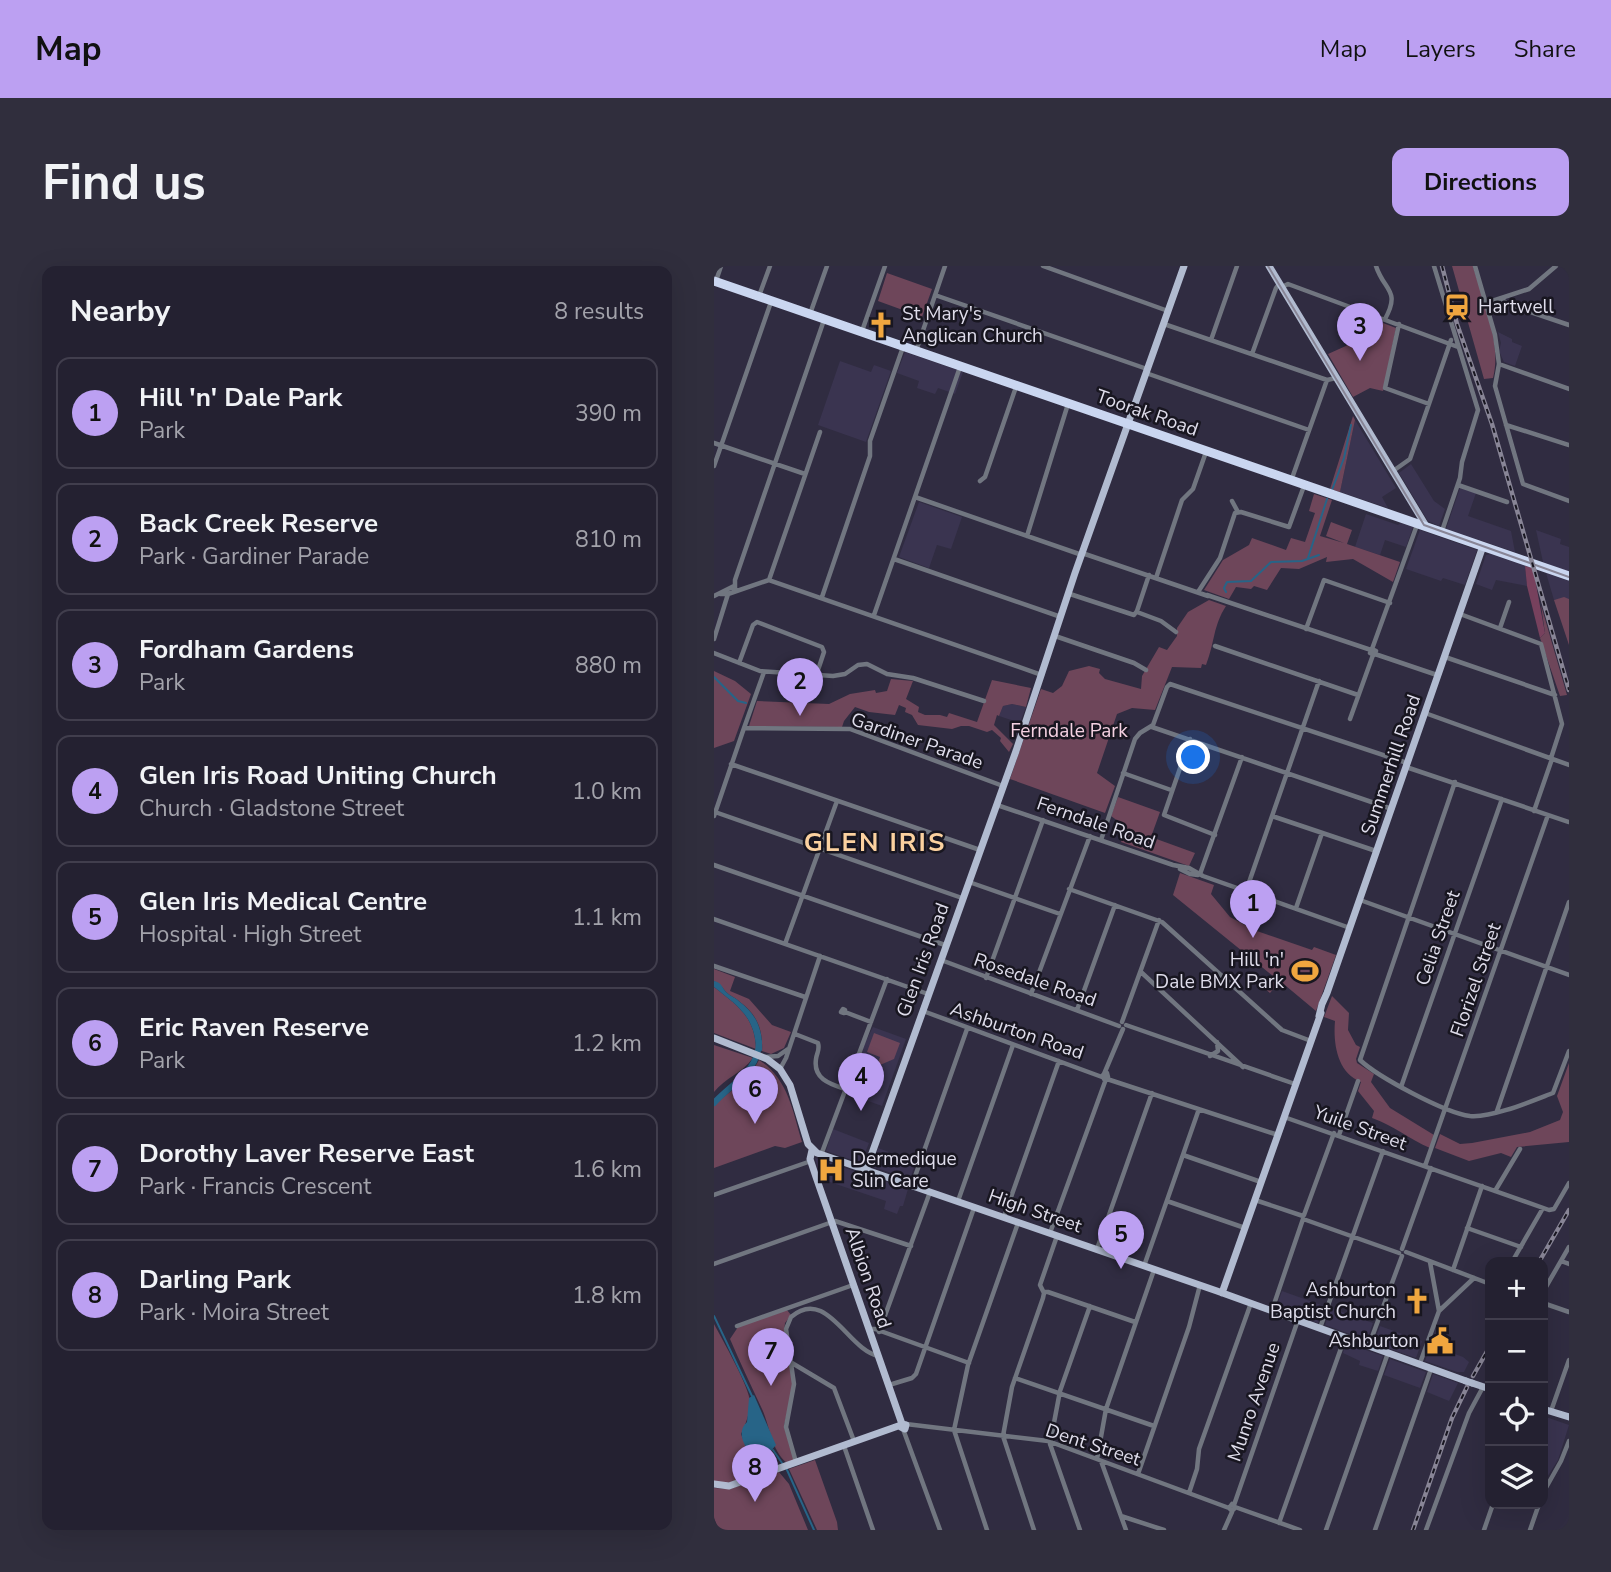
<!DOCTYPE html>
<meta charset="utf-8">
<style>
body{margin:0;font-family:"Nunito Sans",sans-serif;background:#302e3d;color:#f1f3f6}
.controls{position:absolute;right:21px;bottom:21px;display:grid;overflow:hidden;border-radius:14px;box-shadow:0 7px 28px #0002}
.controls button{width:63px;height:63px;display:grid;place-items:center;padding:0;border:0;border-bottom:2px solid #413e4d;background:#242131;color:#f1f3f6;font:35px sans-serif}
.you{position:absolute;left:480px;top:492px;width:24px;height:24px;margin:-18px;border:5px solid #fff;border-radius:50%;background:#1a73e8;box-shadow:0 0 0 10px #1a73e833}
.badge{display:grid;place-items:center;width:46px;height:46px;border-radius:50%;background:#bca0f2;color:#111;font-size:23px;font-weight:700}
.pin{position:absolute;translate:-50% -58px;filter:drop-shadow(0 2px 4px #0008)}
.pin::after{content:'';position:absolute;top:37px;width:24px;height:21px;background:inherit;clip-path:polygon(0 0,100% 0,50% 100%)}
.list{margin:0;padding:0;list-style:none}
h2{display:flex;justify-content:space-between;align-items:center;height:91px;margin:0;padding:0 28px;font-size:30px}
h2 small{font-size:23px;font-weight:400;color:#a3a3ab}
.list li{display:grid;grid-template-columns:46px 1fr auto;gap:21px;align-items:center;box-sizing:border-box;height:112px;margin:0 14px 14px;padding:0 14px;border:2px solid #413e4d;border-radius:14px}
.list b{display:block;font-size:26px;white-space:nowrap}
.list p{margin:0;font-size:23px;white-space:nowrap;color:#a3a3ab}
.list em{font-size:23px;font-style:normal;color:#a3a3ab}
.icon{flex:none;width:38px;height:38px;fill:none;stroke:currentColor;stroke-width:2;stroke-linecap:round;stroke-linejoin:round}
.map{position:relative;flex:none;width:855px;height:1264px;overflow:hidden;border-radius:14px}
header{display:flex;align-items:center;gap:42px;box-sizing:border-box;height:98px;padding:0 35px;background:#bca0f2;color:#111}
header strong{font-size:33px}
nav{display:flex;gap:38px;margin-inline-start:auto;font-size:24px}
.intro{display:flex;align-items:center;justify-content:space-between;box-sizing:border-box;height:168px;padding:0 42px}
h1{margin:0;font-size:49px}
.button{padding:18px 32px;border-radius:14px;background:#bca0f2;color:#111;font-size:24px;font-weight:700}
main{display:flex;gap:42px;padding:0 42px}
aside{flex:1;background:#242131;border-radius:14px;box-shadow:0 7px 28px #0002}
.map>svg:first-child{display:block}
</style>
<header>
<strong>Map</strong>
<nav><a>Map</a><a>Layers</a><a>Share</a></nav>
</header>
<div class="intro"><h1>Find us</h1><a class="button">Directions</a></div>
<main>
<aside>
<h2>Nearby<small>8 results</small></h2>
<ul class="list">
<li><span class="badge">1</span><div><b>Hill 'n' Dale Park</b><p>Park</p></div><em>390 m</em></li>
<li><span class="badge">2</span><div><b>Back Creek Reserve</b><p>Park · Gardiner Parade</p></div><em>810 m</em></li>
<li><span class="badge">3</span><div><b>Fordham Gardens</b><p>Park</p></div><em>880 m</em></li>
<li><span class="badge">4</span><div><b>Glen Iris Road Uniting Church</b><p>Church · Gladstone Street</p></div><em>1.0 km</em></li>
<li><span class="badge">5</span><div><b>Glen Iris Medical Centre</b><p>Hospital · High Street</p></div><em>1.1 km</em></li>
<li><span class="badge">6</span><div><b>Eric Raven Reserve</b><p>Park</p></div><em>1.2 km</em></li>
<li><span class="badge">7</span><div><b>Dorothy Laver Reserve East</b><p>Park · Francis Crescent</p></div><em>1.6 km</em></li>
<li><span class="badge">8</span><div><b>Darling Park</b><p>Park · Moira Street</p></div><em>1.8 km</em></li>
</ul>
</aside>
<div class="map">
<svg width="855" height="1264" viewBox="0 0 855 1264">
<rect width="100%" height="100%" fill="#302c41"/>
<!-- built -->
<path fill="#3a3450" d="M784,66L798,73V76L808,80L801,100L790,96L785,85L787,77Z
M191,86L249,106L241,128L224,122L221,128L203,122L205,115L183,107Z
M126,95L157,106L160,99L177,105L152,176L104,159Z
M641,154L682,222L668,231L674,242L626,226Z
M697,198L720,235L731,243L725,260L714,255L685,207Z
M746,222L762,227L754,250L797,265L801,286L732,263Z
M205,236L248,251L237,283L223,279L215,302L185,291Z
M652,248L684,259L687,257L699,261L692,281L671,274L666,289L641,281Z
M706,264L763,284L751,319L729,312L727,315L692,303Z
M822,264L847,273L846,278L855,281V306L829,296Z
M777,288L811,300L813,320L782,314L778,324L762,318L772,289Z
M832,307L855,315V333L850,332L840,334Z
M298,438L312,441L306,457L285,450L289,440Z
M159,761L192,773L168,840L132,827L147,785Z
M119,863L155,877L147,897L112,885Z
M164,882L202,896L196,913L159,901Z
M101,892L194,923L189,940H186L183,948L170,943L172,935L107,913Z
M568,1025L610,1040L604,1057L562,1042Z
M617,1042L659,1057L653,1074L611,1059Z
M666,1060L708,1075L702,1092L660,1077Z
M632,1077L669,1090L664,1105L645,1099L646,1095L629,1087Z
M717,1079L749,1091L755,1096L750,1106H743L711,1095Z
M676,1093L712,1106L706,1122L670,1109Z
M719,1108L744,1117L735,1135L713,1126Z
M829,1150L855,1159L844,1194L830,1216Z"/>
<!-- green -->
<path fill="#6e465a" d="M738,0H759C769,35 788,77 779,112L770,113Z
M173,7L218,23L208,51L164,35Z
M661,54L682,62L669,125L656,122L639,131L614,88L634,79L637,70L654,76Z
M639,150L641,154L626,226L616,223Z
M600,228L618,234L606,270L630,277L612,270L617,256L638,264L633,278L686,296L679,316L639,293L612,296L613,291L585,303L567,302L553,324L540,320L537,323L522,321L515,333L490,324L509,294L535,279L538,272L572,284L577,272L591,276L601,247L595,245Z
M850,331L855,333V379L840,334Z
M495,334L512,340C499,360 501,376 492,399L488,398L487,402L458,401L441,444L418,442L403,448L383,507L401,520L391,547L296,513L327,423L339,427L348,420L355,405L375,400L386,403L385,407L391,413L427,423L428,410L445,381L453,384L463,370V362L474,346Z
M827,339L853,429L846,430L826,372L831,367Z
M0,405L21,415L37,428L20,475L0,482Z
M177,413L199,415L192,433L205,441L204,446L211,449H226L233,451L235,447L263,456L278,414L317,422L312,441L298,438L289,440L285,450L283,449L280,459L299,478L295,486L286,475L287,472L278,464L273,466L255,460H247L238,463L204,459L198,449L191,446L192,442L185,439L181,449L155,446L141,441L130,455L128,461L35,460L43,435L115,438L136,428L161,424L162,427L173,425Z
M404,531L446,546L437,571L481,587L475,600L407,576L412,561L397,550Z
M466,607L500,619L497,628L516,651L540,664L598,684L600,681L622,689L602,745L566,715L556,727L550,722L559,710L459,629Z
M0,703L21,711L16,725L35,733L58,759L77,766L70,782L57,788L48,785C49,765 44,749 26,736C22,732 16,730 12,726C8,721 6,718 0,715Z
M0,721C24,740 41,751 42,783L0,767Z
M618,730L635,747L634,764L642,779L646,781L642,793L643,797L660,808L657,816L676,842L720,869L716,882C695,873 679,859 658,852L660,845L644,825L647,816C623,807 619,777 621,755L610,751Z
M160,767L186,777L180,793L166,799L164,797L166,791L153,786Z
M0,779L39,792C28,807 11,812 0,826Z
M45,794C74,812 79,846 88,876L71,882L61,880L0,902V840C16,824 34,815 45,794Z
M855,797V876L803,881L797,891L787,887L755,895L721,882L726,868L746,878L758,877L816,866L846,854L849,846L843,830Z
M73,1044L77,1049L71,1057L70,1066L79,1119L70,1160L80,1194L73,1197C57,1184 56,1160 48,1143C37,1120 26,1096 16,1073L24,1061Z
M0,1058C8,1073 36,1122 36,1136C36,1146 32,1158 27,1168C30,1178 37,1181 45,1186L55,1183L63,1201L11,1218L0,1216Z
M101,1194L123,1256L124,1264H103L75,1203Z
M65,1206L75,1218L94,1264H5L0,1252V1222L16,1223Z"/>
<!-- forest -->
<path fill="#77415d" d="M811,300L819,302L831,367L826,372L813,320Z"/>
<!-- water -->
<path fill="#276487" d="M0,715C8,717 7,720 12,726C16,730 22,732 26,736C43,749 49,764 48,785L42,783C41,751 24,740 0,721Z
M40,1129L62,1179L56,1186L53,1183L42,1188L35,1186C29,1177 23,1165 33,1156L35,1132Z"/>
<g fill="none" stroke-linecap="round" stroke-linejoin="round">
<!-- stream -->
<path stroke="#276487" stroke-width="2" d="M618,224L630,192L637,159
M594,292L613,233
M512,326L510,322L513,316L537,315L557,296L588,295L605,289
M0,411L24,435L32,437
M0,1050L38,1130
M59,1184L68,1197
M73,1204L100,1264"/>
<!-- river -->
<path stroke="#276487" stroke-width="6" d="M0,837C17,818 45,805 45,776"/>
<!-- minor -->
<path stroke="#717680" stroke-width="4.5" d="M329,0L454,45
M662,0C670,25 687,24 671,53
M720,0L764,144L748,196L746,212L728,265
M761,0L781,69L785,98L781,120L809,218L855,235
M2,15L7,0
M568,21L574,18L744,81
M221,29L433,103
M45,30L56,0
M788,33L793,38L855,59
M772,37L815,23L842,0
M96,48L113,0
M450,58L613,114L622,112
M685,58L671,122L715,138
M148,65L171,0
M497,74L523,0
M202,85L231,0
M538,88L562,22L565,18
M785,98L855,123
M432,107L595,164
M792,159L855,179
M0,177L91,208
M0,200L57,36
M679,205L696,193L737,74
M266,215L271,211L302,121
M577,215L613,114
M744,219L793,236
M201,231L368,289
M518,235L524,246
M313,270L354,138
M371,288L494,330
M180,293L347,351
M442,312L468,234L479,223L492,186
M55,314L106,166
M21,324V314L110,54
M484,326L506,292L521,247L527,246L575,261L590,220
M6,328H14L55,314L328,409
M356,328L420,349L423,345L435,309
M493,329L657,384
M0,330L20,320
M108,331L156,190V175L189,81
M423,346L447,355L462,366
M746,348L827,378L848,458L837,492
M160,349L246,101
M786,362L795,336
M592,363L610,314L676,337
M341,370L420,397L432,404
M0,373L14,328
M501,380L644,429
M658,383L703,259
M658,383L662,385L660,389L656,387Z
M0,387L46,405L119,410L131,408L144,399L153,398L173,408L199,412L270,435
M661,388L723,409
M731,391L841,429
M25,397L39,359L43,356L108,381L110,386L102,410
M711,447L855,499
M636,453L659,389
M438,461L678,543
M30,462L50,406
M476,473L450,549L501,569
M17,498L266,584
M692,501L855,556
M409,507L457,524
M741,516L646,794C664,811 731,847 756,850C778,852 818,835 839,827L855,785
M283,539L459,599L475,602L489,610L636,662
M820,545L838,493
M1,546L248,632
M0,550L30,462L136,463L289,520
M558,550L662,585
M387,574L421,473L426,467L439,459L453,421L456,418L693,497
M0,599L231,679
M466,603L476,608L484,609
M486,608L528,491
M255,616L346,648
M355,623L448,656L568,764L597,775
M532,625L605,415
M646,634L855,709
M582,642L608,567
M0,653L214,728
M71,678L123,535
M227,694L405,760
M0,700L91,731
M427,706L529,801
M272,712L329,554
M317,728L376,570
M129,743L131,744L130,747L127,746Z
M363,744L401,639
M209,745L388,811
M131,746L157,756
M408,756L445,654
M412,759L581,818
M81,768L104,777C106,784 103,786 102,793C99,813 116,818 131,823
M496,790L504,785L503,776
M51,791L64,790L74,783
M66,803L72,792L106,690
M393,807L394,811L390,813L389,809Z
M390,808L409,763
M393,813L564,869
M687,821L788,533
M783,845L855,636
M570,851L835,944L840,943L855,917
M625,869L644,815
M107,889L173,713
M469,889L547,916
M711,900L834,549
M198,919L253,763
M781,925L806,883
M0,929L97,895
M541,934L589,950
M244,935L299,779
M453,935L531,962
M590,949L620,867
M290,951L345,795
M592,954L685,987
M753,962L807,981
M336,967L392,813
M383,983L438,827
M688,983L717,902
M692,986L776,1018
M847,995L855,998
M798,996L829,942
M0,998L121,955L197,980
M430,1000L485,843
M739,1004L768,920
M330,1026H334L421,1056
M829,1026L855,981
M829,1037L855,1046
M558,1044L589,953
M725,1045L760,1012
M23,1060L139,1019
M606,1062L669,885
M155,1063H161L255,1097
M165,1066L216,926
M655,1079L688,990
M78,1097L120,1122L140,1175
M706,1097L725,1045L716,996
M301,1112L440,1160
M175,1119L198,1112L202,1108L260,942
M837,1145L855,1094
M192,1158L334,1175L515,1242
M189,1163L226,1264
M130,1180L159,1264
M383,1193L392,1143L440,1004
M387,1195L412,1264
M82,1196L72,1161L80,1118L72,1063L77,1051C113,1020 134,1085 165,1090
M424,1208L475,1061L486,1019
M475,1227L483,1203L485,1183L537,1037
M829,1227L847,1195L855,1175
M518,1238L521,1242L518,1245L515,1242Z
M520,1239L584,1054
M521,1241L586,1264
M407,1250L450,1264
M565,1257L631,1071
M273,1264L240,1164L254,1099L304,957
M320,1264L289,1170L298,1121L329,1032L330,1027L326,1019L343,970
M366,1264L336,1178L346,1125L376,1040
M510,1264L518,1246
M612,1264L674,1087
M661,1264L717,1103
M712,1264L755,1147L769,1121
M770,1264L779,1238
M816,1264L825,1238"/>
<!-- major -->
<path stroke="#b1bbd0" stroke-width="7" d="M555,0L712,260
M605,750L608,738L613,727L769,280
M0,772L53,793L66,803L76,819L94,878L103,887L503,1025L752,1115
M98,884L96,893L102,911L188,1158
M152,904L302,485L361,307L470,0
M508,1027L607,747
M758,1117L776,1123
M829,1143L855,1151
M188,1158L192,1159L191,1163L187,1161Z
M0,1218L15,1220L187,1159"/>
<!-- highway -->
<path stroke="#cad6f0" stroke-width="9" d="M0,15L855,310"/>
<!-- tram -->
<path stroke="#888596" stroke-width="2" d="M554,0L710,259L855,311"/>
<!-- rail casing -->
<g stroke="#888596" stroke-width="4.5">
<path id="rail" d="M728,0L743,58L778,158L855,424
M825,996L855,944
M759,1110L776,1080
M699,1264L738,1152L753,1121"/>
</g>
<!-- rail -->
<use href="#rail" stroke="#181620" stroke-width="2" stroke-dasharray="5" stroke-linecap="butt"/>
<!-- major-bridge -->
<path stroke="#b1bbd0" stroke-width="7" d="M752,1115L758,1117"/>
</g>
<!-- icons -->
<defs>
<g id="station-bare" transform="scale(2.1)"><path d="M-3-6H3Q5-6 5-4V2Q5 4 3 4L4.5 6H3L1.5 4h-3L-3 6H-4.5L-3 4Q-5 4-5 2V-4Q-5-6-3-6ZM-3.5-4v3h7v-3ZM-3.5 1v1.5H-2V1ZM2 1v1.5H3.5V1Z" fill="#f0a63f" stroke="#181620" stroke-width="2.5" paint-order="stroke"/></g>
<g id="church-bare" transform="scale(2.1)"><path d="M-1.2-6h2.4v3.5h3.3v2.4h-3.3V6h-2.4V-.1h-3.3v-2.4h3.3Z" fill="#f0a63f" stroke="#181620" stroke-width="2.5" paint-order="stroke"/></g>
<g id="stadium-bare" transform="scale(2.1)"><path d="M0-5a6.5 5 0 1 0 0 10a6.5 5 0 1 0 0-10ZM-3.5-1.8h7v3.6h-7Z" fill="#f0a63f" stroke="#181620" stroke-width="2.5" paint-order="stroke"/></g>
<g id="hospital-bare" transform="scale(2.1)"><path d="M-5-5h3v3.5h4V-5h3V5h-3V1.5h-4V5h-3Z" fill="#f0a63f" stroke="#181620" stroke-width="2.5" paint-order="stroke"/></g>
<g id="civic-bare" transform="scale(2.1)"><path d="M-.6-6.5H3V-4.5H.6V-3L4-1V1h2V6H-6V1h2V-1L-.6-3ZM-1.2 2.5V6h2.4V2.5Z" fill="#f0a63f" stroke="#181620" stroke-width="2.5" paint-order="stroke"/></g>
</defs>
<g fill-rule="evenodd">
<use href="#station-bare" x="743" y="41"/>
<use href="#church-bare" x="167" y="59"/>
<use href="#stadium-bare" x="591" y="705"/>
<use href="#hospital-bare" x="117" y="904"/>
<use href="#church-bare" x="703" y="1035"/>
<use href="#civic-bare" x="726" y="1075"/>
</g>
<g text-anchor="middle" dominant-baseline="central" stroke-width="5" stroke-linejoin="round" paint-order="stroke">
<!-- poi labels -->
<g font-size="19" fill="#dfddeb" stroke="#181620" text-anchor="start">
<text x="764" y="41">Hartwell</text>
<text x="188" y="48">St Mary's<tspan x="188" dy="22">Anglican Church</tspan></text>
<text x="570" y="694" text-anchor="end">Hill 'n'<tspan x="570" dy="22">Dale BMX Park</tspan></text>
<text x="138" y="893">Dermedique<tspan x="138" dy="22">Slin Care</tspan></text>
<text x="682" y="1024" text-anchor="end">Ashburton<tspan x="682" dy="22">Baptist Church</tspan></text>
<text x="705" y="1075" text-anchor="end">Ashburton</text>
</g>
<!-- street labels -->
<g font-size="19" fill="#dfddeb" stroke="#181620">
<text transform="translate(433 147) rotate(19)">Toorak Road</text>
<text transform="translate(203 475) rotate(19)">Gardiner Parade</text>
<text transform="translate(677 499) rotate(-71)">Summerhill Road</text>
<text transform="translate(382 557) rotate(19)">Ferndale Road</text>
<text transform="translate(724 672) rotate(-71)">Celia Street</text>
<text transform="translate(209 694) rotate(-70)">Glen Iris Road</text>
<text transform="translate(321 714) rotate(19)">Rosedale Road</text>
<text transform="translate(762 714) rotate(-71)">Florizel Street</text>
<text transform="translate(303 765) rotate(19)">Ashburton Road</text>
<text transform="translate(646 862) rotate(20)">Yuile Street</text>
<text transform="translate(321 945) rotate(19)">High Street</text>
<text transform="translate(154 1012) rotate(71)">Albion Road</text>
<text transform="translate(540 1136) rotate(-71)">Munro Avenue</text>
<text transform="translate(379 1179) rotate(18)">Dent Street</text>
</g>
<!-- park labels -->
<g font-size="19" fill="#f5d1e2" stroke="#181620">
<text x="355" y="465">Ferndale Park</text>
</g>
<!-- district labels -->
<g font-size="26" font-weight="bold" letter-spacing="2" fill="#fbd19f" stroke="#181620">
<text x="161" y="576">GLEN IRIS</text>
</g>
</g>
</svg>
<div class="controls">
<button>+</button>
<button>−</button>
<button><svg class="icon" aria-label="locate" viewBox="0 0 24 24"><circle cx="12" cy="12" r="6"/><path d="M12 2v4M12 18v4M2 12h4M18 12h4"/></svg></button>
<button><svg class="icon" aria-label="layers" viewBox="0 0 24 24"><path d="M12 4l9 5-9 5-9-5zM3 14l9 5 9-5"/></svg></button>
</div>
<div class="you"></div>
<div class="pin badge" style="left:539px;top:672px">1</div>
<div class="pin badge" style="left:86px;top:450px">2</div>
<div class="pin badge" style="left:646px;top:95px">3</div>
<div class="pin badge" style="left:147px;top:845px">4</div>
<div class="pin badge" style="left:407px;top:1003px">5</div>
<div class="pin badge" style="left:41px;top:858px">6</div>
<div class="pin badge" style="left:57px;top:1120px">7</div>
<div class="pin badge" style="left:41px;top:1236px">8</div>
</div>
</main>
